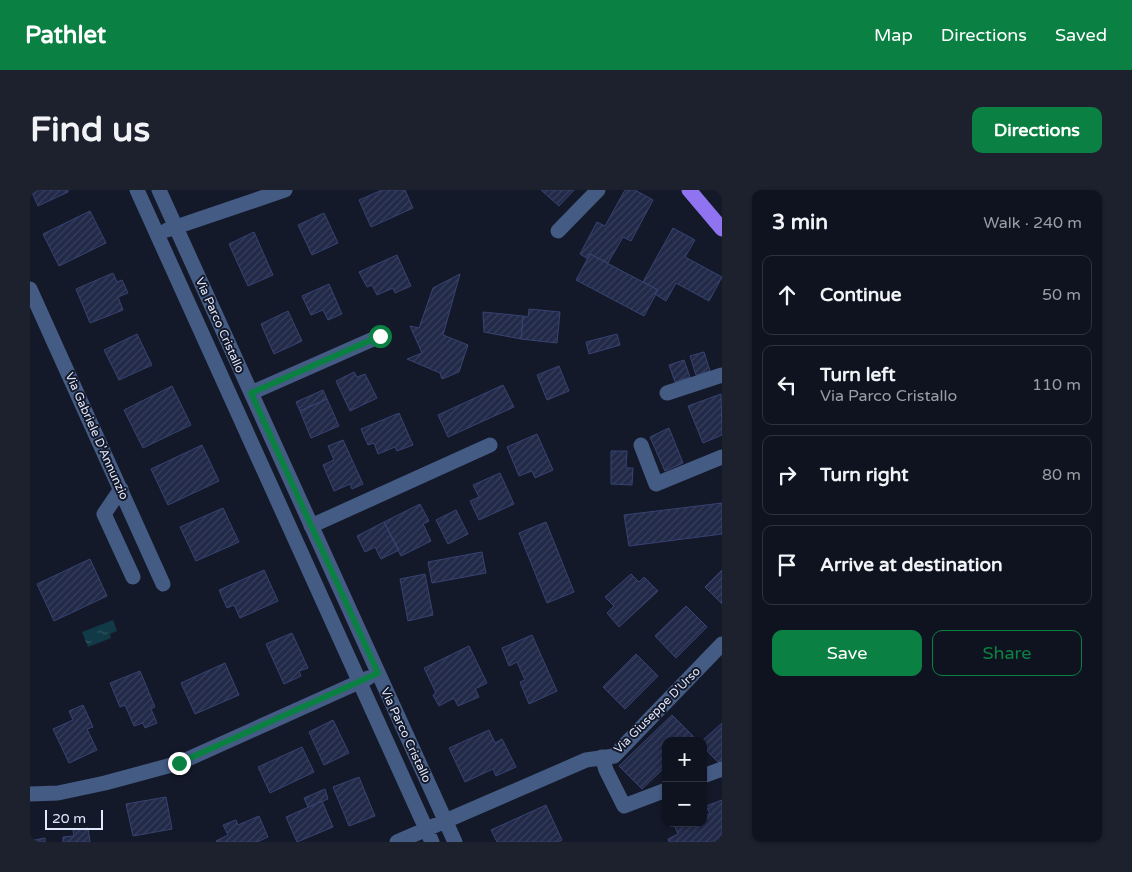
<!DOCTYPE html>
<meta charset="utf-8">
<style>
body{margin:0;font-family:"Varela Round",sans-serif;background:#1d202d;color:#f1f3f6}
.controls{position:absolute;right:15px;bottom:15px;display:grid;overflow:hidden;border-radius:10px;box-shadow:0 1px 4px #0004}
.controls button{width:45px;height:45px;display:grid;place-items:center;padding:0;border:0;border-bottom:1px solid #2f323e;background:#0f1320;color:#f1f3f6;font:25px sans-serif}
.scale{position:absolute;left:15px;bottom:12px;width:58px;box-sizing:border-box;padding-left:5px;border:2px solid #e0e8fc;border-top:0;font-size:14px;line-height:18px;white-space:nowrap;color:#e0e8fc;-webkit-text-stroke:4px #14192a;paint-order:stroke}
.stop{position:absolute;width:15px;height:15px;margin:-11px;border:4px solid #0b8043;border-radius:50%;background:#fff}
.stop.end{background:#0b8043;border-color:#fff;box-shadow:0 1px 5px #0008}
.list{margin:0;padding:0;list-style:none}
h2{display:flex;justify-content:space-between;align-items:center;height:65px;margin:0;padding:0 20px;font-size:21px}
h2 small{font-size:16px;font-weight:400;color:#9b9ea5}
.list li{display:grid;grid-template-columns:32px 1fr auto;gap:15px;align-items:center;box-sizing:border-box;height:80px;margin:0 10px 10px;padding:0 10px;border:1px solid #2f323e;border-radius:10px}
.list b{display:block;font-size:19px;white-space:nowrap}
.list p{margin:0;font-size:16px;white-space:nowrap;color:#9b9ea5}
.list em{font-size:16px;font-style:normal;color:#9b9ea5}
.actions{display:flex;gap:10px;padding:15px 20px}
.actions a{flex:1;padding:11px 0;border:1px solid #0b8043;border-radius:10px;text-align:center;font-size:18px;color:#0b8043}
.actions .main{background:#0b8043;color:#fff}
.icon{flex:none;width:28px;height:28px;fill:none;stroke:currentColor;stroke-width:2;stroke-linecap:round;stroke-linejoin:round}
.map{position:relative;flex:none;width:692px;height:652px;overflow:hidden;border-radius:10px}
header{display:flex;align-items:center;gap:30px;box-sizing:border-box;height:70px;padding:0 25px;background:#0b8043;color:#fff}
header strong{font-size:24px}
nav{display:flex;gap:28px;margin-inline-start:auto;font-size:18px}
.intro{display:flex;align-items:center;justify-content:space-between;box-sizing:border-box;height:120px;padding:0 30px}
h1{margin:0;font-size:35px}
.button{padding:12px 22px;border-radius:10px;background:#0b8043;color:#fff;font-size:18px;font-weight:700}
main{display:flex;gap:30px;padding:0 30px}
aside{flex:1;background:#0f1320;border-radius:10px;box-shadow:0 1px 4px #0004}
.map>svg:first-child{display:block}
</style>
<header>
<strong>Pathlet</strong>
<nav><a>Map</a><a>Directions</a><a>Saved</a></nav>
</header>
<div class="intro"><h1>Find us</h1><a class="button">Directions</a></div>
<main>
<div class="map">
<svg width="692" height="652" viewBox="0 0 692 652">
<defs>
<pattern id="water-ripples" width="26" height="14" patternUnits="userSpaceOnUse" patternTransform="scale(1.25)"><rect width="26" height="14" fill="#113946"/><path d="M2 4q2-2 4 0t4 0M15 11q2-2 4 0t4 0" fill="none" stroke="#335662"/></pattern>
<pattern id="building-hatch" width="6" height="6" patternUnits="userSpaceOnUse" patternTransform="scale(1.25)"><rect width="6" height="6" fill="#222a49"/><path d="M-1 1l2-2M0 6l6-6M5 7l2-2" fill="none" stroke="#373f5b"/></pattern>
</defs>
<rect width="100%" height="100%" fill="#14192a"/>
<!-- water -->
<path fill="url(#water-ripples)" d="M83,430L87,441L80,444L81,448L58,457L52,442Z"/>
<!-- building -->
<path fill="url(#building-hatch)" stroke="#374372" d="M1,0H38V2L8,16Z
M352,0H375L383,18L341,37L329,10Z
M511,0H544L529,16Z
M595,0H605L623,10L601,51L593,47L578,73L560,64L558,69L550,64L567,32L575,36Z
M60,21L76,53L29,76L13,44Z
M294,23L308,53L282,65L268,35Z
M643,38L665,50L655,67L692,87L679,111L646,93L636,111L625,104L628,100L613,92Z
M224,42L243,85L218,96L199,54Z
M560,64L628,100L614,126L546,90Z
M367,65L381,96L365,103L363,98L347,105L342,95L337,97L329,82Z
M83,83L87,92L92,90L98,103L88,107L93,120L60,133L46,99Z
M430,84L413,145L438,155L429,182L412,189L410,183L377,169L392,163L380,136L389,138L403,98Z
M299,94L312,124L298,130L293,120L281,125L272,106Z
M499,119L530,122L527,153L491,149L493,126L498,127Z
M258,121L272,151L244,164L231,134Z
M453,122L493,126L491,149L454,142Z
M107,144L122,175L89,190L74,160Z
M587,144L590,155L559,164L556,152Z
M674,162L680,181L666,185L660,166Z
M654,170L660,187L645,192L639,175Z
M529,176L539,201L517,210L507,185Z
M324,182L327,187L335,184L347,208L320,221L306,191Z
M473,195L484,217L418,247L408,225Z
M142,196L161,235L113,258L94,220Z
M293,200L297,209L270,221L266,212Z
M691,204L692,245L673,253L658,216Z
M297,209L309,236L281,248L270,221Z
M369,223L383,255L367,261L365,257L348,264L344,253L338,255L331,239Z
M639,238L653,273L635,281L620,247Z
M507,244L523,280L505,288L502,281L489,286L477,257Z
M313,250L333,294L322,299L320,294L304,301L293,275L304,270L298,256Z
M172,255L189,291L138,315L121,279Z
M581,261H597L596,278H603L602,295L581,294Z
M470,283L484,314L449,330L440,311L449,307L443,295Z
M692,313V344L599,356L594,325Z
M390,314L399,331L393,334L401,351L371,366L354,332Z
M193,318L209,352L166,371L150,337Z
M426,320L438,344L418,354L406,330Z
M354,332L369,360L351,369L345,357L335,362L327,346Z
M516,332L544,402L517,413L489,343Z
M452,362L456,383L402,393L398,372Z
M60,369L77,406L24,431L7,394Z
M234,380L248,411L210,428L204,415L197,418L189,400Z
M692,380V414L675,397Z
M395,384L403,425L378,431L370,389Z
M601,384L609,392L614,387L628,401L589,437L577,423L584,416L575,407Z
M656,416L677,437L646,468L625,446Z
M262,443L278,478L269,481L271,486L254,494L236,454Z
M502,445L527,501L499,514L490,492L495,490L487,472L479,476L472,458Z
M439,456L457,493L445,499L449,507L428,516L424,508L409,516L403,505L406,503L394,478Z
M606,464L628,486L595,519L573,497Z
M195,473L209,505L165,524L151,493Z
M110,481L125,517L121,519L127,533L115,538L113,533L104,536L95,515L90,517L80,493Z
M53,515L63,537L57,539L67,560L39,573L23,539L43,530L39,521Z
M642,525L665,548L662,551H636V576L612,599L589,576Z
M303,530L319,563L294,575L279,542Z
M692,533V574L691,575L673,557L672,551Z
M459,540L465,553L472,549L486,577L466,586L463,579L435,592L419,558Z
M272,557L284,582L240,603L228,577Z
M329,587L345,626L319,636L303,597Z
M295,599L298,609L278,617L274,608Z
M136,607L142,639L103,646L96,614Z
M692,610V652H639L638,649L648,644L645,637L653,633H673V626L680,624L676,616Z
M292,611L303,637L267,652L256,627Z
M516,615L532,650L528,652H467L461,640Z
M229,626L238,647L227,652H187L186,651L198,645L193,635L206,630L208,635Z
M58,638L60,652H33V647L44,646L43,640Z
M15,648V652H0V651Z"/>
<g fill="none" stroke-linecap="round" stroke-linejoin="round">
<!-- minor -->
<path stroke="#445b84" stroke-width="15" d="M107,0L402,652
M129,0L425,652
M137,40L255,0
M528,41L568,0
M0,99L133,394
M221,203L350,146
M637,203L692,185
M611,255L626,294L692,267
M91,299L74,324L103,387
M281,336L460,255
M572,567L576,580L594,616L636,600
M673,586L692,579
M0,604L28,603L75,593L149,573L338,488
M367,652L556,570L584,566L692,454"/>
<!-- major -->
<path stroke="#9073f0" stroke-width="15" d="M659,0L692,39"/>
</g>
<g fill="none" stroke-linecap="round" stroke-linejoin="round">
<!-- route -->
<path stroke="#0b8043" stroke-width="6" d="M149,573L348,483L221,203L350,146"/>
</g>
<g text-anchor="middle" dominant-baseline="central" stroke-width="4" stroke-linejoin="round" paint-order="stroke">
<!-- street labels -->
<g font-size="12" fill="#e0e8fc" stroke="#14192a">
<text transform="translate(190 135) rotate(66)">Via Parco Cristallo</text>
<text transform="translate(67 246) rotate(66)">Via Gabriele D'Annunzio</text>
<text transform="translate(627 520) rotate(-45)">Via Giuseppe D'Urso</text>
<text transform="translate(376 545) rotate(65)">Via Parco Cristallo</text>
</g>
</g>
</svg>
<div class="controls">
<button>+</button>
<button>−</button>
</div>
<div class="scale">20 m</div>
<div class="stop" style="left:350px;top:146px"></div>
<div class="stop end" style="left:149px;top:573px"></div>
</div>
<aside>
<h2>3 min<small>Walk · 240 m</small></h2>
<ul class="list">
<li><svg class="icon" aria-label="ahead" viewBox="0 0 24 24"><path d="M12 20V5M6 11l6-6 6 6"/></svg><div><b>Continue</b></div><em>50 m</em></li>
<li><svg class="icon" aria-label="left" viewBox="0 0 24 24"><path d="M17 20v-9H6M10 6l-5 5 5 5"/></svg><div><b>Turn left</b><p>Via Parco Cristallo</p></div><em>110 m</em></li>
<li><svg class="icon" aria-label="right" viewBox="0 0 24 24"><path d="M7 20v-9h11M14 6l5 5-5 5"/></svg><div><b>Turn right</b></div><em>80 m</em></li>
<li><svg class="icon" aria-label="arrive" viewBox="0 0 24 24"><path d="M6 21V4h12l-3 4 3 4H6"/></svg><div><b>Arrive at destination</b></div></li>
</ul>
<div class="actions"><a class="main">Save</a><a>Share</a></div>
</aside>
</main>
